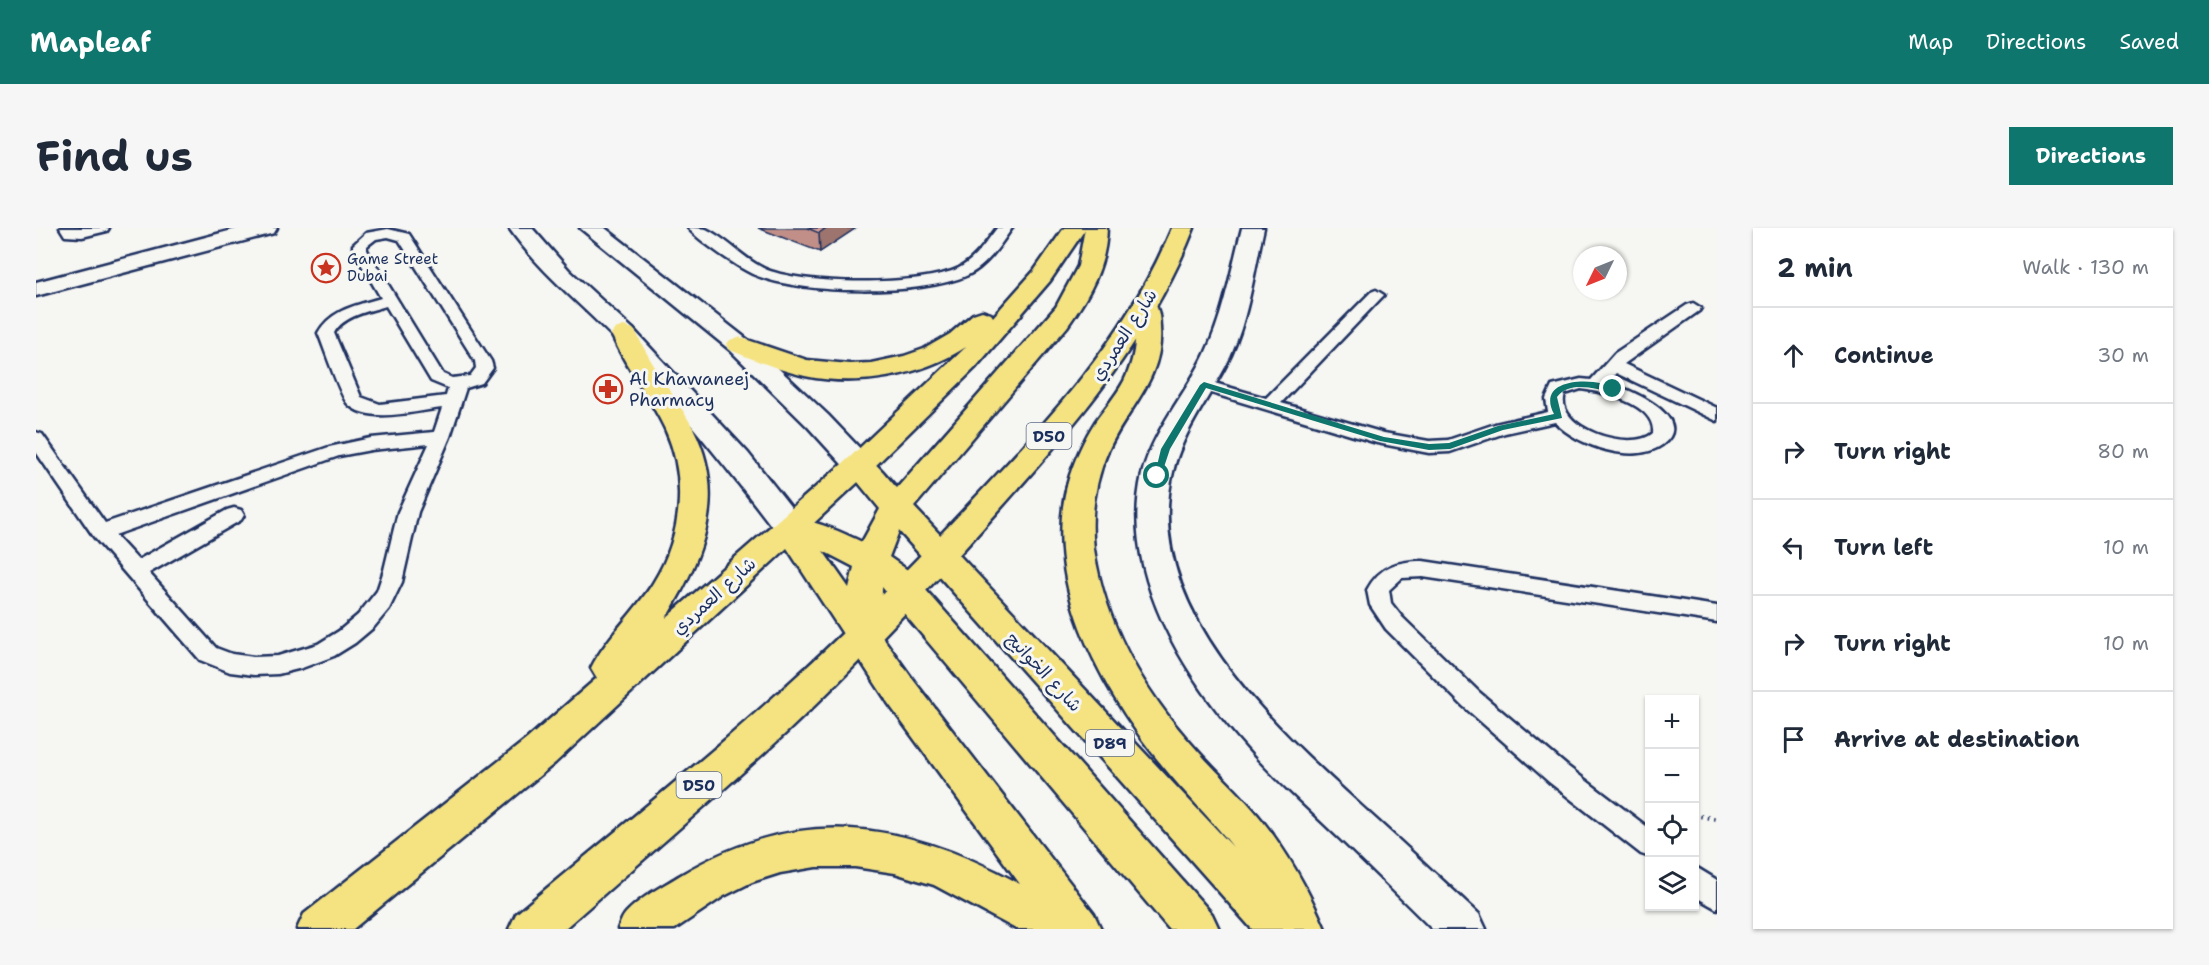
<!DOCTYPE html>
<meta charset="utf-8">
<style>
body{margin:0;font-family:"Shantell Sans","Playpen Sans Arabic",sans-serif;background:#f6f6f7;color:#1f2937}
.controls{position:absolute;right:18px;bottom:18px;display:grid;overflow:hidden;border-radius:0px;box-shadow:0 2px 4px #0004}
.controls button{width:54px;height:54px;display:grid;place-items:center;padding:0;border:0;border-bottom:2px solid #e0e1e3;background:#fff;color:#1f2937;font:30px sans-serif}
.compass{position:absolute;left:1537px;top:18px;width:54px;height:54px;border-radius:50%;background:#fff;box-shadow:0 2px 4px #0004;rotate:227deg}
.stop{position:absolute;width:18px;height:18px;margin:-14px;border:4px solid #0f766e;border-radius:50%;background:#fff}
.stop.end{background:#0f766e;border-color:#fff;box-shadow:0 2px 6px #0008}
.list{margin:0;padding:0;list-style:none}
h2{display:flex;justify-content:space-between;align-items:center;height:78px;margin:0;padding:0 24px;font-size:26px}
h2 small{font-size:20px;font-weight:400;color:#747a83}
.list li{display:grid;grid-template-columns:39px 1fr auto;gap:18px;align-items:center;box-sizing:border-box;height:96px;padding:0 24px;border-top:2px solid #e0e1e3}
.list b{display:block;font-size:22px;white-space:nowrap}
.list em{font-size:20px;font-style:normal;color:#747a83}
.icon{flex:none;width:33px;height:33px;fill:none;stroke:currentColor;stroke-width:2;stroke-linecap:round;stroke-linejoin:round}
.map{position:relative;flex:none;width:1681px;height:701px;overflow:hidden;border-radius:0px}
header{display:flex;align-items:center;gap:36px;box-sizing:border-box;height:84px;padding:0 30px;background:#0f766e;color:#fff}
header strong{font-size:28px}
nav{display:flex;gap:33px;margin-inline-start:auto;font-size:21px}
.intro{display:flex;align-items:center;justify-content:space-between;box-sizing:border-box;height:144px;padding:0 36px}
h1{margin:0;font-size:42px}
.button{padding:15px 27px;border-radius:0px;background:#0f766e;color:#fff;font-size:21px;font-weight:700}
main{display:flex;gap:36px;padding:0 36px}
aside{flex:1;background:#fff;border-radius:0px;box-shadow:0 2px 4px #0004}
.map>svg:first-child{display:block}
</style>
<header>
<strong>Mapleaf</strong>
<nav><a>Map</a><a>Directions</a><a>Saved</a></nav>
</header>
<div class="intro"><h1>Find us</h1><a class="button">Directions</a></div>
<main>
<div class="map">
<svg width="1681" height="701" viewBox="0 0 1681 701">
<rect width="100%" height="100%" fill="#f6f6f2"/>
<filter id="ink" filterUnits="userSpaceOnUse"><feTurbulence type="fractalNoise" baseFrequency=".0167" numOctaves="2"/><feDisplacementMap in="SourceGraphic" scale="12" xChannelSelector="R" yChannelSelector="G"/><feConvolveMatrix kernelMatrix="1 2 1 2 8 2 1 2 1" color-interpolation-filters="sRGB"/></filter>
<g filter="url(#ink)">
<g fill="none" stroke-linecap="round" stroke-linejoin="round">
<!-- lane casing -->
<g stroke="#1b2f5e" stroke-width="5">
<path id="lane" d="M24,0H73L71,3L46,9L29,8Z
M652,0C658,0 665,0 670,1C691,11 707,30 727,40C764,58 887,58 923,40C940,31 950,14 961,0H976C965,16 951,38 932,47C886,68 767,67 719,47C704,41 662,12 652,0Z
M352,1L373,6L455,133L457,140L446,155L430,160L414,209L382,284L366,354L353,381L338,399L319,415L298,428L266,440L242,446L218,447L194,444L164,432L58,309L0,224V204L6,206L69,295L293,219L335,210L398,204L406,180C381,183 330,197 311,175C303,165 288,119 282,105C295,81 322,77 345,70L317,22V17L330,5ZM352,9L363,12L439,133L440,140L434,148L416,150L407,146L331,22V18L340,11ZM350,78L395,153L412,160L410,168L344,176L325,169L298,105C307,88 333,83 350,78ZM393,216L362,284L348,342L341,363L322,387L303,403L282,416L242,428L218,429L196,426L180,420L113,345L205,292L208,287L205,282L198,280L191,282L102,332L79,307L303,228L335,222Z
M1340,62L1348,67L1345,70L1245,175L1348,205L1393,213L1412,212L1459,196L1512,184L1510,171L1516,158L1545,151L1555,152L1579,125L1651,77L1657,75L1665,80L1663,83L1588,136L1681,180V193L1580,145L1571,155C1590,159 1663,190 1626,217C1598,237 1541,218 1519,194L1469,205L1414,224L1393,225L1341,215L1162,161L1159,157L1162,153L1168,152L1230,170L1335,64ZM1545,161C1567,164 1620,176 1617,205C1595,225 1517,200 1529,166Z
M1387,333L1681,378V394L1387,349L1366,350L1353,362L1355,375L1366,389L1443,464L1531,538L1614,601V629L1605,626L1513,554L1427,478L1350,401L1334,377L1331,362C1344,338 1361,333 1387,333Z
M1658,638L1681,652V681L1658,668Z"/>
</g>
<!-- street casing -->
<g stroke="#1b2f5e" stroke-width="5">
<path id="street" d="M204,0H241L238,5L0,68V54Z
M473,0H496L533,42L597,101L712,225L765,292L770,300L765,308L754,311L743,308C692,240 638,174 580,112C544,75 503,43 473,0Z
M544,0H569L712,112L792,187L833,230L838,237L833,244L823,247L813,244L772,199L694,122Z
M1206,0H1228C1218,43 1213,87 1195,127C1177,166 1147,201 1137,244C1103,381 1244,504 1333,585C1370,618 1406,652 1443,686L1450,701H1396C1365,670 1334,640 1302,609C1272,580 1240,552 1212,520C1149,449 1083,346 1106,246C1117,202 1150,166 1169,126C1188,86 1195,42 1206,0Z"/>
</g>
<!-- primary casing -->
<g stroke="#1b2f5e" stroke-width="5">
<path id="primary" d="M1028,0H1050L1014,53L939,140L833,244L519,535L317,701H261L268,686L491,511L561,450L555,440C570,410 599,384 617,355C646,309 652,251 629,201C615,171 593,144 579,114L575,106L579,101L588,98L597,101L601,106C616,140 640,168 657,200C692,268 667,330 630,390L813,230L930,119C884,149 821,159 769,148C743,142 719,132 694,122L690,117L694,112L703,109L771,132L813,136L835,135L868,128L888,121L914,106L937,86L946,83L955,86L957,89L998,43Z
M1136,0H1158C1116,108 1041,195 964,281C896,358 825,434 750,505C677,572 602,636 528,701H473L480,686C561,618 644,552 723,482C799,416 870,344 939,270C1018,186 1091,108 1136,0Z"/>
</g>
<!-- highway casing -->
<g stroke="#1b2f5e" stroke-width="5">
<path id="highway" d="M1049,0H1071C1070,39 1053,68 1031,99L878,279L1197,619C1175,590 1148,565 1126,537C1064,460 1002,348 1034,247C1040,229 1048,211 1059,194C1069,180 1080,168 1088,153C1094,141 1098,127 1099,114C1100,101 1094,83 1100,74L1109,72L1118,74C1123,81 1124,91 1124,100C1128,151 1091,180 1072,223C1059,253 1054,288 1058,321C1069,397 1109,465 1160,521C1181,545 1205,566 1225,591C1252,625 1272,661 1289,701H1216L863,303L853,329L873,343L1176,686L1183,701H1133L846,359L845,407L878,453L1058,686L1065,701H980L898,657L859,645L819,639H780L744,645L716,654L688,668L639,701H582C584,696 586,689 590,685C604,670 625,659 643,648C762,576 866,592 984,656L852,475L738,300L743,292C765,285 805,304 826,314L844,281L808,237L813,230C836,224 846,244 861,260L1020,79L1042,38ZM787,323L818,339L813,360Z"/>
</g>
<!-- path -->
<path stroke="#1b2f5e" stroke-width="4.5" stroke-dasharray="1.5 5" stroke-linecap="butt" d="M1658,587L1681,591"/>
<!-- lane -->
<use href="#lane" fill="#f6f6f2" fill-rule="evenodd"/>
<!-- street -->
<use href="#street" fill="#f6f6f2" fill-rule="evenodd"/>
<!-- primary -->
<use href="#primary" fill="#f5e382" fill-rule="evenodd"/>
<!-- highway -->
<use href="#highway" fill="#f5e382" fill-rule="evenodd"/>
</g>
<!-- wall -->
<path fill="#c18f87" stroke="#1b2f5e" stroke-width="1.5" d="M722,0H820L784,24Z"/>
<!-- shaded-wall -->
<path fill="#9d746e" stroke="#1b2f5e" stroke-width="1.5" d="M790,0H820L784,24L783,5Z"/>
<!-- building -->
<path fill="#e0a69d" stroke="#1b2f5e" stroke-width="1.5" d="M771,0H790L783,5Z"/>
</g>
<!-- route -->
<path fill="#0f766e" d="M1168,154L1348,209L1393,216L1413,215L1462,198L1518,186C1498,148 1562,149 1581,161L1577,164C1560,161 1533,152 1521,169L1526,190L1467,202L1414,221L1393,222L1344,213L1170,160L1134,221L1125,248L1118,250L1125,221L1164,157Z"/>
<!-- icons -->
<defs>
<g id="sight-ring" transform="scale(1.5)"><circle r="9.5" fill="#f6f6f2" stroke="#c8321e" stroke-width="1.5"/><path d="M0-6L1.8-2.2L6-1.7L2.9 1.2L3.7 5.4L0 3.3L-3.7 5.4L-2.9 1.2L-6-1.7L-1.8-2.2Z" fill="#c8321e"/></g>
<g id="pharmacy-ring" transform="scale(1.5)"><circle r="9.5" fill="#f6f6f2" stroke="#c8321e" stroke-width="1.5"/><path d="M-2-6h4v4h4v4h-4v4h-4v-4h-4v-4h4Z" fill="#c8321e"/></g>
</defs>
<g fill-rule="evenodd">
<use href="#sight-ring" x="290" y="40"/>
<use href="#pharmacy-ring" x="572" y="161"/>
</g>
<g text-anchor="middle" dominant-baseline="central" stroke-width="6" stroke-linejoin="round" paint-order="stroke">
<!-- far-poi labels -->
<g font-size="15" fill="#1b2f5e" stroke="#f6f6f2" text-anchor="start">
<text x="311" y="31">Game Street<tspan x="311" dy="17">Dubai</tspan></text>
</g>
<!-- shield labels -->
<g fill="#f6f6f2" stroke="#5d6b8a" stroke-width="1.5">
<rect x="990.5" y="195" width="45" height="26" rx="4.5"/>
<rect x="1050" y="502" width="48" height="26" rx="4.5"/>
<rect x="640.5" y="544" width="45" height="26" rx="4.5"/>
</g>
<g font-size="16" font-weight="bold" fill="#1b2f5e">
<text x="1013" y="208">D50</text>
<text x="1074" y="515">D89</text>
<text x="663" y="557">D50</text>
</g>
<!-- street labels -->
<g font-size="18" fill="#1b2f5e" stroke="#f6f6f2">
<text transform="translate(1088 107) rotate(-57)">شارع العمردي</text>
<text transform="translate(678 368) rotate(-42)">شارع العمردي</text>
<text transform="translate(1008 444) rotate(47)">شارع الخوانيج</text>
</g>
<!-- poi labels -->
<g font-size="18" fill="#1b2f5e" stroke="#f6f6f2" text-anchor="start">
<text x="593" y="151">Al Khawaneej<tspan x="593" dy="21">Pharmacy</tspan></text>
</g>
</g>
</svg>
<div class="controls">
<button>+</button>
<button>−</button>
<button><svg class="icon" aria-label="locate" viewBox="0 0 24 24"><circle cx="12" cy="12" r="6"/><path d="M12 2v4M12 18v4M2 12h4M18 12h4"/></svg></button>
<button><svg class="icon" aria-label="layers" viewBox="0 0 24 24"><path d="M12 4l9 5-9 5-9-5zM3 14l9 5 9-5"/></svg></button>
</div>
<svg class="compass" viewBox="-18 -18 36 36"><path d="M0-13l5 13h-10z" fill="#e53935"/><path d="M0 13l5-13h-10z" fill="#747a83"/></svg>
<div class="stop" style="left:1121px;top:248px"></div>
<div class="stop end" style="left:1577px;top:161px"></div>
</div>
<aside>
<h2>2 min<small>Walk · 130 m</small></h2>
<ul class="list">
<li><svg class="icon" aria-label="ahead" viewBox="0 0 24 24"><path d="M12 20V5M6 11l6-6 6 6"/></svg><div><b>Continue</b></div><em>30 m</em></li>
<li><svg class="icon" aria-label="right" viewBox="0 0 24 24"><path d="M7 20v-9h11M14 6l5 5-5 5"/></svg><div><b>Turn right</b></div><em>80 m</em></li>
<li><svg class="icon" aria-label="left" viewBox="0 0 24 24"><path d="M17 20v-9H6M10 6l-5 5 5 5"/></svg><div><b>Turn left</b></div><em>10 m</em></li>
<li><svg class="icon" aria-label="right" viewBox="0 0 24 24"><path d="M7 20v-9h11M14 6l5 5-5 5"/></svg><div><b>Turn right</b></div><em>10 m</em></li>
<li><svg class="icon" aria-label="arrive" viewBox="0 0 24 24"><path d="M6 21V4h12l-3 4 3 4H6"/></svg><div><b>Arrive at destination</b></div></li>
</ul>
</aside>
</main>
